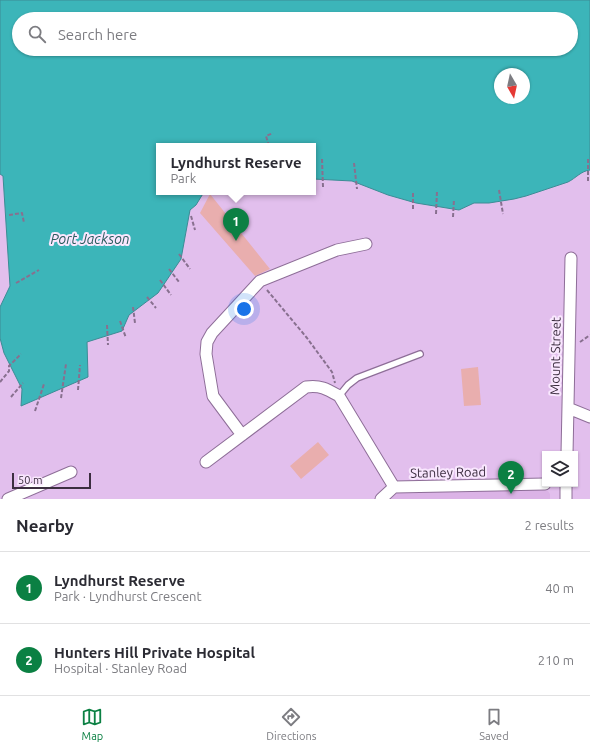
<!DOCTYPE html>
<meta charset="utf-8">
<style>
body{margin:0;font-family:Ubuntu,sans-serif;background:#f7f7f7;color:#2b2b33}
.controls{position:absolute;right:12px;bottom:12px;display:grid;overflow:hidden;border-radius:0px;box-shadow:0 1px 3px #0004}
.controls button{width:36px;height:36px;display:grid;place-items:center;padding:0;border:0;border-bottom:1px solid #e1e1e2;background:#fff;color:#2b2b33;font:20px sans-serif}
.compass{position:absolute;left:494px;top:68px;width:36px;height:36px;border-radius:50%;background:#fff;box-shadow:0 1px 3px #0004;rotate:171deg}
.scale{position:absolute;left:12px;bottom:10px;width:79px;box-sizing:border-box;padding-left:4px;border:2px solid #3c2e40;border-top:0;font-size:11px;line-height:14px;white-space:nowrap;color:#3c2e40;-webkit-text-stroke:3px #f9e7fe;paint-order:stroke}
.you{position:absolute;left:244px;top:309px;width:14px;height:14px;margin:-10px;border:3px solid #fff;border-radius:50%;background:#1a73e8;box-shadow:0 0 0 6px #1a73e833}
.badge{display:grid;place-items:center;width:26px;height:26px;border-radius:50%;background:#0b8043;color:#fff;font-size:13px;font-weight:700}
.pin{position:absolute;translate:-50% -33px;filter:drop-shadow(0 1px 2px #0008)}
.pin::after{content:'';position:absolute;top:21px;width:14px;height:12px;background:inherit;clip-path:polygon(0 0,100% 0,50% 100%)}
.popup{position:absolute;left:156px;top:143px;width:160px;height:52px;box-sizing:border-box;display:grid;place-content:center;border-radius:0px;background:#fff;filter:drop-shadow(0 1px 3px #0005);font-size:13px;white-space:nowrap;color:#7c7c81}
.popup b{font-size:15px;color:#2b2b33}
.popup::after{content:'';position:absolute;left:50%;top:100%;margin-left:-8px;border:8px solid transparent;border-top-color:#fff}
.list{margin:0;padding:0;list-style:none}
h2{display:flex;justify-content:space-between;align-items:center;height:52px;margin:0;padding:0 16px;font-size:17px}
h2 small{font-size:13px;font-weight:400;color:#7c7c81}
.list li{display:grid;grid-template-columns:26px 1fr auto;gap:12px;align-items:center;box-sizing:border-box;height:72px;padding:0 16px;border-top:1px solid #e1e1e2}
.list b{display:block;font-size:15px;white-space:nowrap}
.list p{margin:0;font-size:13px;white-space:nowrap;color:#7c7c81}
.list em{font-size:13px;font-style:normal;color:#7c7c81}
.icon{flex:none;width:22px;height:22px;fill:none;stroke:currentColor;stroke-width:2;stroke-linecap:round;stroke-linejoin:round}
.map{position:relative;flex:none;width:590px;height:499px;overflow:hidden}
.search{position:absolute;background:#fff;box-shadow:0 1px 3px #0004;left:12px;right:12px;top:12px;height:44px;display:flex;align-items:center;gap:10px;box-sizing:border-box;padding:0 14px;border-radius:22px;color:#7c7c81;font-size:15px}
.sheet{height:196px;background:#fff}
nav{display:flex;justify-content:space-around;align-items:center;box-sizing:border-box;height:56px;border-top:1px solid #e1e1e2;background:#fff;font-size:11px;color:#7c7c81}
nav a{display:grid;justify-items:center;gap:2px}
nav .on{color:#0b8043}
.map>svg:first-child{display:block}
</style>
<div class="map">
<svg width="590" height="499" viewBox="0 0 590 499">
<rect width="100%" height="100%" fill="#e2bfed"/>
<!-- built -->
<path fill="#dbb3e6" d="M542,489L548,491L550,494V499H391L401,490Z"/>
<!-- green -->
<path fill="#e9aeae" d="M210,194L270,269L255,276L200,213Z
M478,367L481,405L464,406L461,369Z
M318,442L329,455L301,479L290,466Z"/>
<!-- water -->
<path fill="#3cb5b9" stroke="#3c8c95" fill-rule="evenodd" d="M0,0H590V170C581,171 576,178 568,182L526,196L514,199L489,203H474L459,210L416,203L388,195L352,181L313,179V146H159V192H204L196,205L190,210L181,259L158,293L129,315L122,331L87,342L88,377L21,406L22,389L4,353L0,338V307L10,286L3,176L0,174ZM19,19H571V49H19ZM500,74H524V98H500Z"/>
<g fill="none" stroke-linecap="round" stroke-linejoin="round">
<!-- service casing -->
<g stroke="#8e6e98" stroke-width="8">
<path id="service" d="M339,396L348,385L357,378L420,354"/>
</g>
<!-- minor casing -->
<g stroke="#8e6e98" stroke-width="13">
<path id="minor" d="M568,408L590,417
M242,435L213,396L206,354L207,342L212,333L260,281L337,250L366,244
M567,454L571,258
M206,462L306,387C321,385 327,389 339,396L394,487
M8,499L71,472
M381,499L394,487L545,484
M566,499V484"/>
</g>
<!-- path -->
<path stroke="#88708f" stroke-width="2" stroke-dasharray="4 2" stroke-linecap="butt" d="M243,143V146
M269,146L266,136L273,133
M322,159L323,187
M354,163L357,189
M588,181V157
M499,190L503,214
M413,209V191
M436,214L437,191
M9,215L22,213L24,223
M191,216L195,230
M453,217L454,199
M179,254L190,269
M169,269L179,282
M160,280L171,295
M16,283L39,270
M267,290L307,338L332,372L335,383
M147,297L156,308
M133,307L135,323
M120,321L126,338
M107,325L108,345
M580,342L590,335
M0,382L9,371V366L21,354
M78,390L80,365
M11,397L23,383
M61,398L66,364
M35,411L44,384"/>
<!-- service -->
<use href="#service" stroke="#fff" stroke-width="5.5"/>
<!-- minor -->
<use href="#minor" stroke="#fff" stroke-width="11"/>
</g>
<g text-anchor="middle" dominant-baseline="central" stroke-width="4" stroke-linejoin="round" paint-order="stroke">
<!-- street labels -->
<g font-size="13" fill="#3c2e40" stroke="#f9e7fe">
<text transform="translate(555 356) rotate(-89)">Mount Street</text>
<text transform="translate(448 472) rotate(-1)">Stanley Road</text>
</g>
<!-- water labels -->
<g font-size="14" font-style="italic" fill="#2a5c5e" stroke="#f9e7fe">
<text x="90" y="239">Port Jackson</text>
</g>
</g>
</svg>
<div class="controls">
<button><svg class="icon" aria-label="layers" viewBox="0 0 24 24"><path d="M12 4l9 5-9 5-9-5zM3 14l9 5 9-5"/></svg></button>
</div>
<svg class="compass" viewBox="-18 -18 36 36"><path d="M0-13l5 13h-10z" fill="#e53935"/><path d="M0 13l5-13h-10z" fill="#7c7c81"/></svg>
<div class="scale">50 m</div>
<div class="you"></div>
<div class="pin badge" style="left:236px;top:241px">1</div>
<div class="popup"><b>Lyndhurst Reserve</b>Park</div>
<div class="pin badge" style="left:511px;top:494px">2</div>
<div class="search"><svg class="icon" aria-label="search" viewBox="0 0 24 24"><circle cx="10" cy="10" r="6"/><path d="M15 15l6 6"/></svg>Search here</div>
</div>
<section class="sheet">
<h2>Nearby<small>2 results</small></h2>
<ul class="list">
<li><span class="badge">1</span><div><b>Lyndhurst Reserve</b><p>Park · Lyndhurst Crescent</p></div><em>40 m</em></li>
<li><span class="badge">2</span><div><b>Hunters Hill Private Hospital</b><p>Hospital · Stanley Road</p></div><em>210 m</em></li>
</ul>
</section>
<nav>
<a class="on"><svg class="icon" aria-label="map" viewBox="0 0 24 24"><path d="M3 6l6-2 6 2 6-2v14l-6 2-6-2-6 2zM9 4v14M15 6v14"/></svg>Map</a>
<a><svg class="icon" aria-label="directions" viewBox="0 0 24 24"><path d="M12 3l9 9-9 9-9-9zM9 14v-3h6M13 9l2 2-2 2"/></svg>Directions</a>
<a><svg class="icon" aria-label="saved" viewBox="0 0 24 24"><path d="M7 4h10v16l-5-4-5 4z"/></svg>Saved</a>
</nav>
